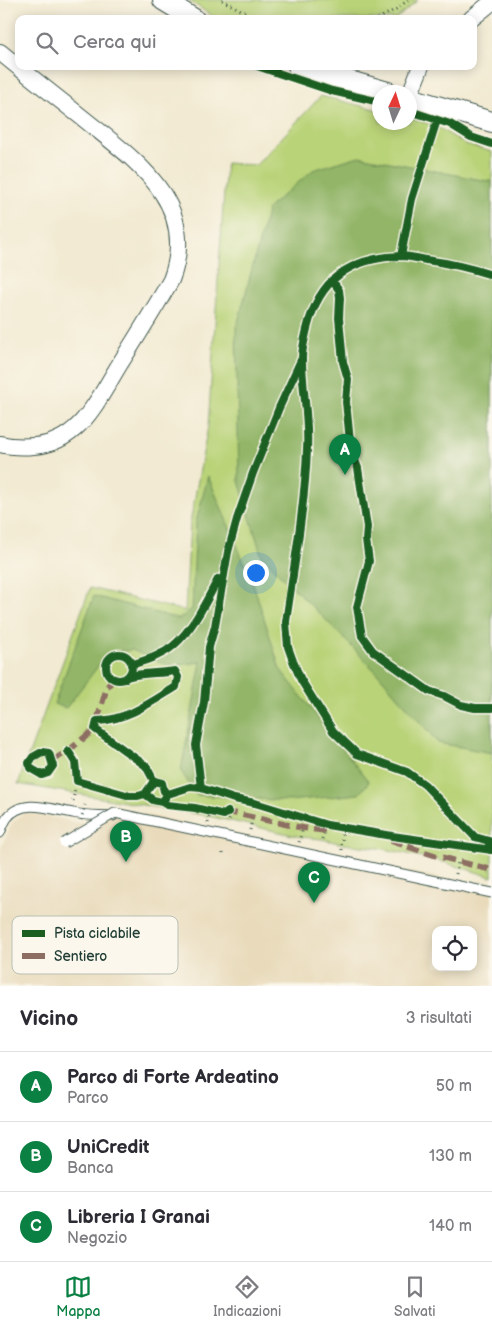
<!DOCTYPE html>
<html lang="it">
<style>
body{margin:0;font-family:"Balsamiq Sans",sans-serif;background:#f2f2f3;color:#2b2b33}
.controls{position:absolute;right:15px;bottom:15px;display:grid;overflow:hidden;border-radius:10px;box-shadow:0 2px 12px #0003}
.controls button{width:45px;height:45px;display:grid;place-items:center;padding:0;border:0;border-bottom:1px solid #e1e1e2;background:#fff;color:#2b2b33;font:25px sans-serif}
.compass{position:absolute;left:372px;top:85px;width:45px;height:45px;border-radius:50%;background:#fff;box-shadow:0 2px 12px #0003;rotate:4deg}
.you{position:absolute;left:255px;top:572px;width:18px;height:18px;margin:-12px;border:4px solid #fff;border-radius:50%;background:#1a73e8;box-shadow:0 0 0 8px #1a73e833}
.badge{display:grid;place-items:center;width:32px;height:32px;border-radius:50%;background:#0b8043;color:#fff;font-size:16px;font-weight:700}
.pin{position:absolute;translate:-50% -41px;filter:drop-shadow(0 1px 2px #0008)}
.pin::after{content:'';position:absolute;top:26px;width:18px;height:15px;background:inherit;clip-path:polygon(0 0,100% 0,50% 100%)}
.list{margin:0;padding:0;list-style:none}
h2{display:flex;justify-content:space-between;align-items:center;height:65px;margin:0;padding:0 20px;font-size:21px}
h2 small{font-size:16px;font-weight:400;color:#7c7c81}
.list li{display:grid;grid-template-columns:32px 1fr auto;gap:15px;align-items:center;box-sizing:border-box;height:70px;padding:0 20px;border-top:1px solid #e1e1e2}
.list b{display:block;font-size:19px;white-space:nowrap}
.list p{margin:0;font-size:16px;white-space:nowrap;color:#7c7c81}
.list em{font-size:16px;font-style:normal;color:#7c7c81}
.icon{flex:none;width:28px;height:28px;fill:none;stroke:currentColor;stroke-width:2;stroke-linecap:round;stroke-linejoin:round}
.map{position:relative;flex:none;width:492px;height:986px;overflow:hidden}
.search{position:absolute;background:#fff;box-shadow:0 2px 12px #0003;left:15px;right:15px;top:15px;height:55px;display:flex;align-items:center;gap:12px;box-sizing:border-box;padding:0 18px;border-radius:10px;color:#7c7c81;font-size:19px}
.sheet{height:275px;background:#fff}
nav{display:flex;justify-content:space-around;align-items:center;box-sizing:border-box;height:70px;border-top:1px solid #e1e1e2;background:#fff;font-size:14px;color:#7c7c81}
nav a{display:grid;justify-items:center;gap:2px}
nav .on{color:#0b8043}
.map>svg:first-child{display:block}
</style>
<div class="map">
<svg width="492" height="986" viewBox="0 0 492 986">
<rect width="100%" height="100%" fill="#fbf7ec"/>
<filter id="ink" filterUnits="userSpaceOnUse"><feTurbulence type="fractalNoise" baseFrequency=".02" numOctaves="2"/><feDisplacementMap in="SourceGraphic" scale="10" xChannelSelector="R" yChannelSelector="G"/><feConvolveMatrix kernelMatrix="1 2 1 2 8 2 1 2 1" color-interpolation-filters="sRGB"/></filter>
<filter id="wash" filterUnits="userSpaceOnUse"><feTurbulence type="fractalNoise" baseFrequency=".0096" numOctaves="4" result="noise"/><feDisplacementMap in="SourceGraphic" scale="20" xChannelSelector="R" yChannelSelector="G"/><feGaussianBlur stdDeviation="1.12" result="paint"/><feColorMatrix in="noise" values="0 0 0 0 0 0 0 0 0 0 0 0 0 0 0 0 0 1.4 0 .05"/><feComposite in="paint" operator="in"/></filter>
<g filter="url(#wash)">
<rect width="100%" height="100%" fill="#f2ead2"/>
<!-- built -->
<path fill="#e8daba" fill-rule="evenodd" d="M114,808L492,889V986H0V851L12,823L21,815L28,812L88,825ZM436,930H473V967H436Z"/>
<!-- green -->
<path fill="#b9d378" stroke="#6c8856" d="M188,0H418L396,19H217Z
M321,96L379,110L380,122H410V118L436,126L465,144L492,152V877L437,860L379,848L343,844L322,839L301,837L209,816L18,784L90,588L185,611L190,524L208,426L226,163L256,165Z"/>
<!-- forest -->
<path fill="#92b568" stroke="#58794e" d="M359,156L492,182V753L438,743L380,676L326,620L262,557L239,481L236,330L268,208L313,170Z
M208,476L254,586L280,669L369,782L359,794L289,801L196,795L181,771L201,662L169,666L132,650L108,653L66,708L54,704L94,596L179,619L192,609L196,522Z"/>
</g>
<g filter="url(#ink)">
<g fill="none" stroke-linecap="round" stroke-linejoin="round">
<!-- service casing -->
<g stroke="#3f574c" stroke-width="11">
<path id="service" d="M0,833C2,828 4,822 7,818C23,797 52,810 73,813C86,816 100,815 113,816"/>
</g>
<!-- minor casing -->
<g stroke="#3f574c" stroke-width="18">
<path id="minor" d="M471,19L492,2
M0,52C28,75 56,97 84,119C136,161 200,204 171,280C155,308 138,335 121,362C99,397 81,443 34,446C22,447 12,447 0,444
M410,94L421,66"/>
</g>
<!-- tertiary casing -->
<g stroke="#3f574c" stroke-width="22">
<path id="tertiary" d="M163,0L194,19
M298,66L388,92
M410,98L492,122"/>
</g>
<!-- path -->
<path stroke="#3f574c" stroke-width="3" stroke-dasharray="1 4" stroke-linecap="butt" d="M222,0L258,19
M378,19L398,8L408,0
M73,801L75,788
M229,820L230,812
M208,823L210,812
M250,830L252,819
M322,839L327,825
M299,842L303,828
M342,850V834
M223,854V852
M315,873L316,871
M456,874L458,862"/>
<!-- service -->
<use href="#service" stroke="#fff" stroke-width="9"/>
<!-- minor -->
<use href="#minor" stroke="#fff" stroke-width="16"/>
<!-- tertiary -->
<use href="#tertiary" stroke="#fff" stroke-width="20"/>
<!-- service-bridge casing -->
<g stroke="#3f574c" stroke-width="11" stroke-linecap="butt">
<path id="service-bridge" d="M64,843L115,813L492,893"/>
</g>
<!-- path-bridge -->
<path stroke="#3f574c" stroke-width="3" stroke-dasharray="1 4" stroke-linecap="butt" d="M81,820L85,805"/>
<!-- service-bridge -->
<use href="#service-bridge" stroke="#fff" stroke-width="9"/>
<!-- quiet -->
<path stroke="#8d6e63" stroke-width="6" stroke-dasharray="12 6" stroke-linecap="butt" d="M97,721L107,687L114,679
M52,761L68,751L95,729
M229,809L228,812L303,828L327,831
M391,841L437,856L492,870"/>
<!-- cycleway casing -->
<g stroke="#fbf7ec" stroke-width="11">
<path id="cycleway" d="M257,66L332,91L380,102
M410,111L450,124L471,137L492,144
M401,256L412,199L437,120
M332,280L339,290L340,298L339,318L343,362L348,379L346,402L351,451L358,468L367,527L366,540L369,561L357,607L362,636L373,651L429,691L444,696L461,705L475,708H492
M106 667a13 13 0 1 1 26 0a13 13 0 1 1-26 0Z
M131,665C146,660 161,656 173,646C193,629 206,602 218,579
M127,677C143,672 159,674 175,671L178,677L176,687C150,703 127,720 97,721L95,729L146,766L154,781L162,783L164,791L168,794L162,802L153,800L145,794L154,781
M68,751L75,762L77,781L130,796H138L145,794
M42,752L49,753L53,766L48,773L42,775L30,768L29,763L33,757Z
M201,788L196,745L204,702L209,647L215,626L228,552L237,519L253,473L279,408L301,360
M168,794L190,787L201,788L234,799L255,803L327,825L392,836L492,850
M162,802L167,805L195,808L224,815L228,812
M489,850V841L475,837L425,785L407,772L357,754L333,731L301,680L293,661L288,647L286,622C294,566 305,505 307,449C309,419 302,389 302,358C302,348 305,338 307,329C319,279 350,258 400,256C408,256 417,258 426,260C449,263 470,268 492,275"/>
</g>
<!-- cycleway -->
<use href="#cycleway" stroke="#1b5e20" stroke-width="8"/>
</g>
</g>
<!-- legend -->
<rect x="12" y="916" width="166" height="58" rx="8" fill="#fbf7ec" stroke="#b9bfb5" stroke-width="1"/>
<rect x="22" y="930" width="23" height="7" fill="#1b5e20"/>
<rect x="22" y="953" width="23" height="6" fill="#8d6e63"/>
<g font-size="14" fill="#1f3d34">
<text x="54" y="938">Pista ciclabile</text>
<text x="54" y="961">Sentiero</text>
</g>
</svg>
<div class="controls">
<button><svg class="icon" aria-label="locate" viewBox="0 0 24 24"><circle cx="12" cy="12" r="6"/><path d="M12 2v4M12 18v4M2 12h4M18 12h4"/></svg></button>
</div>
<svg class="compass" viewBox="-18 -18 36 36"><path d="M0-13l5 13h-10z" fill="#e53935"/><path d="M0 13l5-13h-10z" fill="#7c7c81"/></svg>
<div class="you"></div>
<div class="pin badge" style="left:345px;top:475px">A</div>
<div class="pin badge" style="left:126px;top:862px">B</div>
<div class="pin badge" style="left:314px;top:903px">C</div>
<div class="search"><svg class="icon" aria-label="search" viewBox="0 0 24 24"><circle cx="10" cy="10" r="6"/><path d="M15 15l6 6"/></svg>Cerca qui</div>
</div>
<section class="sheet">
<h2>Vicino<small>3 risultati</small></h2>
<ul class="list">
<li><span class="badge">A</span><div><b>Parco di Forte Ardeatino</b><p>Parco</p></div><em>50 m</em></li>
<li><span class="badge">B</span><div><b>UniCredit</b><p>Banca</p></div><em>130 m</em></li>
<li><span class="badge">C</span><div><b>Libreria I Granai</b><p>Negozio</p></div><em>140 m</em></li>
</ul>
</section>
<nav>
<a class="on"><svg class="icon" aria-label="map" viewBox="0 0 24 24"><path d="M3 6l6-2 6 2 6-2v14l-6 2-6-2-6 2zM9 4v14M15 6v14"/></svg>Mappa</a>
<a><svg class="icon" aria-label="directions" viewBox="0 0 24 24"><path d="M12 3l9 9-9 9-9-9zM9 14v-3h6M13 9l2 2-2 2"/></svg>Indicazioni</a>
<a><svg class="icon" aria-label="saved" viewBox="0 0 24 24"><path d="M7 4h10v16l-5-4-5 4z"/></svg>Salvati</a>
</nav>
